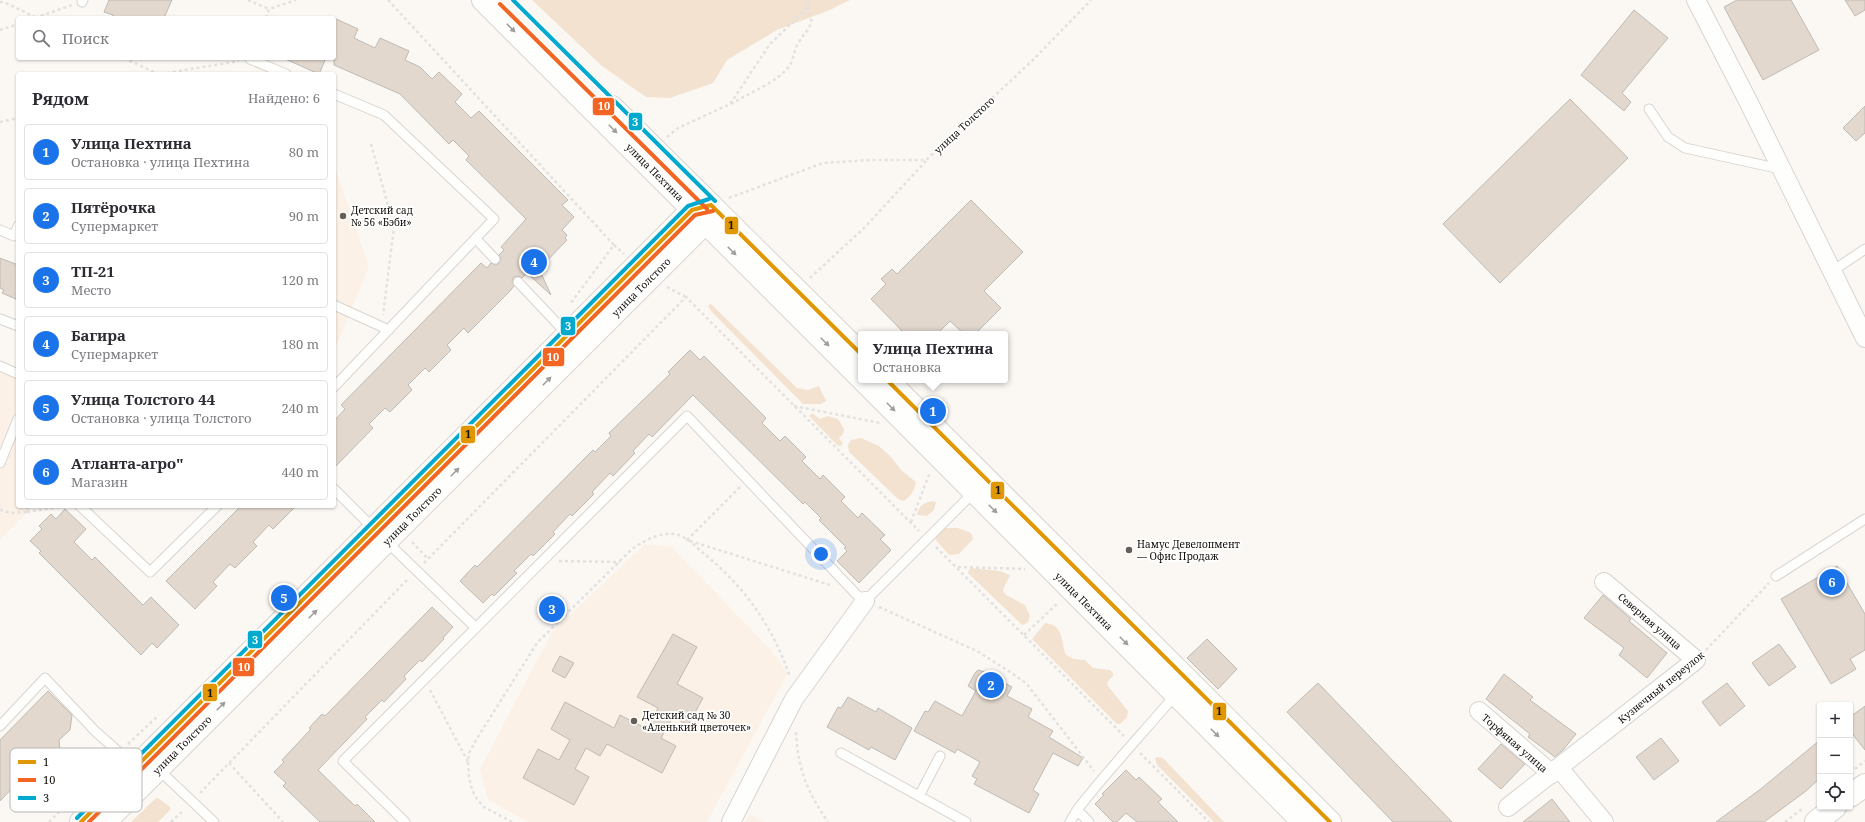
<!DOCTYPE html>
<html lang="ru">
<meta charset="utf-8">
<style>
body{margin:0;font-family:"Noto Serif",serif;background:#f2f2f3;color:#2b2b33}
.controls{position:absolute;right:12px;bottom:12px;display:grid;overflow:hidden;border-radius:4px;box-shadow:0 1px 3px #0004}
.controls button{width:36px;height:36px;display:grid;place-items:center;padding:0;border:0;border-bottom:1px solid #e1e1e2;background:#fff;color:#2b2b33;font:20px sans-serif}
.you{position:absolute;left:821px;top:554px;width:14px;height:14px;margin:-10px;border:3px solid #fff;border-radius:50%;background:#1a73e8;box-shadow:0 0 0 6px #1a73e833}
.badge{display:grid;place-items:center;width:26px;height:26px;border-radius:50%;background:#1a73e8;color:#fff;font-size:13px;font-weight:700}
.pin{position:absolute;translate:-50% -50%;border:2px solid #fff;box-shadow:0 1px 4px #0006}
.popup{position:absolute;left:858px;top:331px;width:150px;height:52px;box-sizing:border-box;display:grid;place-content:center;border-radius:4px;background:#fff;filter:drop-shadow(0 1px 3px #0005);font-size:13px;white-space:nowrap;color:#7c7c81}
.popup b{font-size:15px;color:#2b2b33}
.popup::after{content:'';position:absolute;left:50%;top:100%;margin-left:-8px;border:8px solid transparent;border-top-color:#fff}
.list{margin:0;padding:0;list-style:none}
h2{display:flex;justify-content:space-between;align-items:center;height:52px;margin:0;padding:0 16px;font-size:17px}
h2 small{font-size:13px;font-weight:400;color:#7c7c81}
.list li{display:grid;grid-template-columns:26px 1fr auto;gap:12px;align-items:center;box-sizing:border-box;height:56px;margin:0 8px 8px;padding:0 8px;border:1px solid #e1e1e2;border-radius:4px}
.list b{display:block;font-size:15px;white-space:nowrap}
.list p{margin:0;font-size:13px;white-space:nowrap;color:#7c7c81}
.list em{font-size:13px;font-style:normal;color:#7c7c81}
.icon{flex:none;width:22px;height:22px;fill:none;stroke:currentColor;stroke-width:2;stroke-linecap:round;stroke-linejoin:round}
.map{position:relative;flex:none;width:1865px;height:822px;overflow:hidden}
.search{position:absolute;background:#fff;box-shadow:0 1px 3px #0004;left:16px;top:16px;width:320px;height:44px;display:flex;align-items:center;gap:10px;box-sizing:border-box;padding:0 14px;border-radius:4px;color:#7c7c81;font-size:15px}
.panel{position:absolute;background:#fff;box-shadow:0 1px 3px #0004;left:16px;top:72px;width:320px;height:436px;border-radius:4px}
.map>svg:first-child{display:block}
</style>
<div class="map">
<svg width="1865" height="822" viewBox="0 0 1865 822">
<rect width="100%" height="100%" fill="#fbf8f4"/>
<!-- built -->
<path fill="#fcf1e6" d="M334,165L369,267L334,351Z
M0,362L18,370V506H33L0,540Z
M645,544L672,547L771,650L788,673L707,822H529L488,800L480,769L552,632Z
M750,814L765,822H745Z"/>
<!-- green -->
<path fill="#f3e2d0" d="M532,0H850L830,10L777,30L727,60L713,83L670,98L646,97L602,66Z
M711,304L797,388L808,390L819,386L826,401L821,404H803L712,312L709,308L708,305Z
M812,413L820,419L828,416L838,419L844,429L843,434L839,438L843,444L840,446L837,445L811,418L809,416Z
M861,438L879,446L891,457L901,470L916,482C914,491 911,497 903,501L898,499L849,452L848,445L851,440Z
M933,501L936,502L934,510L927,516L917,515C919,506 924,502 933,501Z
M946,528H958L971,533L973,539L959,554L949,555L935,539L940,531Z
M971,568L1000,571L1010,575C1008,581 1004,585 1003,591L1006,595L1025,605L1030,616L1028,622L1023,625L1021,624L968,573L969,569Z
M1045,623C1064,624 1061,643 1066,655L1074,659L1085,660L1093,668L1110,670L1113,673V676L1107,682L1108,686L1128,711L1127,717L1120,724H1117L1032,639Z
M1159,757L1163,758L1224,822H1214L1157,765L1155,758Z
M156,798H158L170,807V810L158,822H131Z"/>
<!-- building -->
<path fill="#e2d8ce" stroke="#bebab5" d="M109,0H172L164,18H112L113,15L104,12Z
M1737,0H1791L1819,50L1763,80L1724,7Z
M1845,0H1865V10L1855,16Z
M1634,10L1668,38L1622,93L1631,102L1624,111L1581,75Z
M334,18L358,29L354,38L375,48L380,38L409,51L405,60L420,67L432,79L439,72L462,94L455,102L471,118L479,111L568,200L562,205L574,217L562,230L567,235L565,238L567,240L539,269L551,295L527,273L522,278L519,276L514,277L512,281L514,286L510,291L468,333L464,328L447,345L451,350L429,372L425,368L408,385L412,390L390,412L385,408L369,424L373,428L334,468V421L345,409L341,405L481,263L487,268L491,263L496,265L499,263L501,258L499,255L504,250L501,247L526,219L466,160L469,156L453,140L449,144L400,94L334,65Z
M283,58H326L319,74Z
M1570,99L1628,158L1500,283L1443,224Z
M1865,106V133L1856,141L1843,128Z
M971,200L1023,252L984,291L1001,308L975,334H964L950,321L937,334H905L871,299L886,284L881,279L892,269L897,274Z
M0,258L18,265V300L2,293L4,290L0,288Z
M690,350L700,360L704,356L766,418L762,423L780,441L785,436L806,457L802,461L820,479L823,475L845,497L841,501L858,518L862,513L885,535L880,539L891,550L859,583L837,561L847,551L844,548L846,547L819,520L821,518L805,502L803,504L693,395L652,437L649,434L633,451L635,453L613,476L610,473L592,492L594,494L572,516L570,514L553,532L555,534L533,556L531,554L514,571L517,573L494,596L492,594L483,603L460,581L475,565L477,567L593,450L595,452L611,436L609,433L670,374L668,372Z
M241,506H296L273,529L269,525L253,542L257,546L235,568L230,564L213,582L217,586L195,609L166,581Z
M65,509L86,529L74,542L92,560L95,557L143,605L151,597L179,625L157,648L152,643L141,655L39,553L41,551L30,541L42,529L39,526L51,514L56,519Z
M1837,566L1865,614V650L1850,659L1856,669L1831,684L1781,599Z
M1603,595L1631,619L1629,621L1667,653L1647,678L1619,655L1624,648L1584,618Z
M548,596L565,613L556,623L539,605Z
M432,607L453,627L443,638L444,639L422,662L420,660L404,676L406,679L384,702L382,700L365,717L367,719L318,770L355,806L357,804L375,822H320L283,786L286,783L274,772L284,762L282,760L311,729L309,728L322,714L325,716Z
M673,634L697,647L677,684L703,698L688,725L673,717L661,738L676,746L662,773L607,744L600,756L586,748L575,769L589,777L574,805L523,778L538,749L559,760L570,740L551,729L565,702L614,728L620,715L647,729L658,708L637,697Z
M1207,639L1237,669L1218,689L1187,658Z
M1779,644L1796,667L1769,686L1752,663Z
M560,656L574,663L565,678L552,671Z
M978,670L985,672L1012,687L1007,696L1032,709L1028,717L1053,731L1049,737L1083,758L1078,766L1053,753L1033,790L1039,794L1029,813L974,784L977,779L972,776L980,762L957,749L955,753L914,731L925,711L928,712L935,701L962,716L976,691L968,686L975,673Z
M1504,674L1533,697L1530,700L1576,734L1563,750L1555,757L1528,737L1530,734L1486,699Z
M1318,683L1452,822H1393L1287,712Z
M1727,683L1745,706L1720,726L1702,702Z
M48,691L72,715L70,730L59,740L60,751H48L0,801V740Z
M848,697L876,712L878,708L912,728L895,760L871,747L869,750L827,727L838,707L841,708Z
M1865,706V750L1850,731V717Z
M1661,738L1679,761L1654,780L1636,757Z
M1820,740V778L1806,791L1764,822H1716L1762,788Z
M1501,744L1525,764L1501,789L1478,769Z
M1126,770L1136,780L1139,777L1162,799L1158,802L1178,822H1137L1126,813L1117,822H1113L1095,804L1104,795L1102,794Z
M1552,799L1570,822H1523Z"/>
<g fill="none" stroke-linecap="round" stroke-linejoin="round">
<!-- lane casing -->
<g stroke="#d9d4cf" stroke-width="11">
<path id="lane" d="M82,2L83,0
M250,59L286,74
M334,94L384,115L494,219L334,387
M1649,109L1668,137L1685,148L1781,169
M0,230L14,236L18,226
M476,239L495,259
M1831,272L1865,249
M518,282L568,335
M334,305L389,330
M0,319L18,326
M0,366L18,374
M0,463L18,419
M334,489L374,529
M80,506L150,572L217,506
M386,541L476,628
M1776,576L1865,519
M0,726L45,678L96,732L137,768
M841,753L966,822
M158,769L214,822
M919,796L940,756
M405,822L343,761L687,416L856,594L865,601L975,491
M1070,822L1077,810
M1089,822L1077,810C1108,770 1143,733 1176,694"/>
</g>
<!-- street casing -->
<g stroke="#d9d4cf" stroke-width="20">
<path id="street" d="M1696,0L1749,103L1865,338
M1479,711L1552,774
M1559,768L1604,822
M1508,807L1696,660L1604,582
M731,822L794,699L865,601"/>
</g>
<!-- secondary casing -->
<g stroke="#d9d4cf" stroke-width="24">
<path id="secondary" d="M483,0L861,378
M612,107L861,354
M863,380L1303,822
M887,380L1330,822
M1850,796L1865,785
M81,822L692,210L711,205
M105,822L705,223L711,205
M1816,822L1835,807"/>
</g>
<!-- path -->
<path stroke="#e2e1e0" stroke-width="2.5" stroke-dasharray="3 3" stroke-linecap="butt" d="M248,0L269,9
M388,0L614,245L570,304
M0,2H4L37,18
M35,18L72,5
M266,18L269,9L296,0
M0,30L18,24
M124,58L158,74
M161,74L239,61
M731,104C747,94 780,81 790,65C794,58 794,49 799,42C809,26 816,25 807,6
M0,122L18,118
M667,137L678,128L730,104L770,44L803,12L811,0
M371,144L394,227L383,315
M729,198L823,163L870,160H926L1034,59L1091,0
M614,245L624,254
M810,278L865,227L926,161
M667,287L686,297
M794,406L880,423
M740,487L687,540L830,585
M0,510L11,513L27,512L28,506
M27,512L67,506
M911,522L930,472
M412,542L428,559
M936,547L1124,736
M559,561L620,562
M424,563L686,297L919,531
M958,567L1025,569
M879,607L977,651L1010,672L1026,683L1094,771
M1024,635L1059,602
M1706,650L1769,583
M430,690L468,762
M796,732C798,770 807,791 828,822
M128,744L159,715
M1140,753L1209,822
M229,763L283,822
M1855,769L1865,761
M200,793L408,579
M49,822L111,760
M171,822L184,810
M512,822L484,807L477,799L472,790L469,777L468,762L469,753L476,740L537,643L632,549C644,541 659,532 674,534C685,535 694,545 702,552C745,587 772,625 790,677
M1785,822L1802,809"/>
<!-- lane -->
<use href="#lane" stroke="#fefefd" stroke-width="9"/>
<!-- street -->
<use href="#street" stroke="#fefefd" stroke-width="18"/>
<!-- secondary -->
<use href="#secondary" stroke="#fefefd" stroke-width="22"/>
<!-- bus-1 casing -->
<g stroke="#fff" stroke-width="7">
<path id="bus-1" d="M887,380L1330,822
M81,822L692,210L711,205L861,354"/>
</g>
<!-- bus-2 casing -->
<g stroke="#fff" stroke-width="7">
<path id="bus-2" d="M500,4L707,209
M89,822L695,215L713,211"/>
</g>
<!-- bus-3 casing -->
<g stroke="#fff" stroke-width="7">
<path id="bus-3" d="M513,0L715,201
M77,818L688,206L709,199"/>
</g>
<!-- bus-1 -->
<use href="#bus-1" stroke="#e09701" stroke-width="4"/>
<!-- bus-2 -->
<use href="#bus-2" stroke="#f26522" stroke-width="4"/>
<!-- bus-3 -->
<use href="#bus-3" stroke="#00a9ce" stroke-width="4"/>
</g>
<!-- one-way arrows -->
<defs><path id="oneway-solid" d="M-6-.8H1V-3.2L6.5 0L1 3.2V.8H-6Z"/></defs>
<g fill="#a09e9b">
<use href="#oneway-solid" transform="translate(511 28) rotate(45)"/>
<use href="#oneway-solid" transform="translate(613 129) rotate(45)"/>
<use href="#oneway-solid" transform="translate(732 251) rotate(45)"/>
<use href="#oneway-solid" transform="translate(825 342) rotate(45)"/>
<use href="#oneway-solid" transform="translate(547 381) rotate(-45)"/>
<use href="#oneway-solid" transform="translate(891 407) rotate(45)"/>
<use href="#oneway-solid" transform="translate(455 472) rotate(-45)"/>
<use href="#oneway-solid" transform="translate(993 509) rotate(45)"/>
<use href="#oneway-solid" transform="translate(313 614) rotate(-45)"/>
<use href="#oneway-solid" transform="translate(1124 641) rotate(45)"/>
<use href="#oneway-solid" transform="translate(221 706) rotate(-45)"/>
<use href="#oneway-solid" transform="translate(1215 733) rotate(45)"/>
</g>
<!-- markers -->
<g fill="#645f5b" stroke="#fff" stroke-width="1.5">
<circle cx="343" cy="216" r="4"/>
<circle cx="1129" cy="550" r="4"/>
<circle cx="634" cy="721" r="4"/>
</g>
<g text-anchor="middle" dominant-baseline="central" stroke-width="3.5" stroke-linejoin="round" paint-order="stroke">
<!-- street labels -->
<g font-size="10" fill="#120d08" stroke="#fff">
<text transform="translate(964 125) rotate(-43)">улица Толстого</text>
<text transform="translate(655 172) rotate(45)">улица Пехтина</text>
<text transform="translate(641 287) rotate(-45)">улица Толстого</text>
<text transform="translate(412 516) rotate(-45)">улица Толстого</text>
<text transform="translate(1084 601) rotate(45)">улица Пехтина</text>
<text transform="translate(1650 621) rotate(41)">Северная улица</text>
<text transform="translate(1661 687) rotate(-39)">Кузнечный переулок</text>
<text transform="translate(1515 743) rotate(41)">Торфяная улица</text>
<text transform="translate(182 745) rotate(-45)">улица Толстого</text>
</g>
<!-- poi labels -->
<g font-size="10" fill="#120d08" stroke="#fff" text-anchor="start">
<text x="351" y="210">Детский сад<tspan x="351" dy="12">№ 56 «Бэби»</tspan></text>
<text x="1137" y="544">Намус Девелопмент<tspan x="1137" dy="12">— Офис Продаж</tspan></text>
<text x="642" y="715">Детский сад № 30<tspan x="642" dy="12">«Аленький цветочек»</tspan></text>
</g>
</g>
<!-- legend -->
<rect x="10" y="748" width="132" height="64" rx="6" fill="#fff" stroke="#b8b6b5" stroke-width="1"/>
<rect x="18" y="760" width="18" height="4" fill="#e09701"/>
<rect x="18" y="778" width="18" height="4" fill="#f26522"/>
<rect x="18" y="796" width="18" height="4" fill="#00a9ce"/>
<g font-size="11" fill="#120d08">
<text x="43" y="766">1</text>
<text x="43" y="784">10</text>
<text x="43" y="802">3</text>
</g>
<g stroke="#fff" stroke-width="1.5">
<rect x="592" y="97" width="23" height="19" rx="4" fill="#f26522"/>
<rect x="628" y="112" width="15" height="19" rx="4" fill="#00a9ce"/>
<rect x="724" y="216" width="15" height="19" rx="4" fill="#e09701"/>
<rect x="560" y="316" width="16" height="20" rx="4" fill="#00a9ce"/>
<rect x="542" y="347" width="23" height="20" rx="4" fill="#f26522"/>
<rect x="460" y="425" width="16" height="19" rx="4" fill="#e09701"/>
<rect x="990" y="481" width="15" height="19" rx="4" fill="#e09701"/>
<rect x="247" y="630" width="16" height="19" rx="4" fill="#00a9ce"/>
<rect x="232" y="657" width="23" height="20" rx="4" fill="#f26522"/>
<rect x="202" y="683" width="16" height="19" rx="4" fill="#e09701"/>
<rect x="1212" y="702" width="15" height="19" rx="4" fill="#e09701"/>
</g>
<g font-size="11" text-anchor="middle" font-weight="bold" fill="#fff">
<text x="604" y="110">10</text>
<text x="635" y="126">3</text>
<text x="568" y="330">3</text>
<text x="553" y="361">10</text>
<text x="255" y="644">3</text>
<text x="244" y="671">10</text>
</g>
<g font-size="11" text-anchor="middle" font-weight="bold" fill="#111">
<text x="731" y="229">1</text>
<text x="468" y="438">1</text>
<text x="998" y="494">1</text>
<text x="210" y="697">1</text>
<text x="1219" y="715">1</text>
</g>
</svg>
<div class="controls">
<button>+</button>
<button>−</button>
<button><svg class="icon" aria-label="locate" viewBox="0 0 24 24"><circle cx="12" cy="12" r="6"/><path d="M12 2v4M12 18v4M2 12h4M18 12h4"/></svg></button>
</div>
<div class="you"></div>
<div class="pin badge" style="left:933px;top:411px">1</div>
<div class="popup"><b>Улица Пехтина</b>Остановка</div>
<div class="pin badge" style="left:991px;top:685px">2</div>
<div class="pin badge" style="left:552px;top:609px">3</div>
<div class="pin badge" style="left:534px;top:262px">4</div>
<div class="pin badge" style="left:284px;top:598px">5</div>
<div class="pin badge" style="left:1832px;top:582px">6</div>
<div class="search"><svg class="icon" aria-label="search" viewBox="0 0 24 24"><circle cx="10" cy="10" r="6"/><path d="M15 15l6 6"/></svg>Поиск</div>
<section class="panel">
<h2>Рядом<small>Найдено: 6</small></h2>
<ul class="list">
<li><span class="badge">1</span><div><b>Улица Пехтина</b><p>Остановка · улица Пехтина</p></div><em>80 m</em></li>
<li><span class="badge">2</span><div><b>Пятёрочка</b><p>Супермаркет</p></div><em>90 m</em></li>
<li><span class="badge">3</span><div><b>ТП-21</b><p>Место</p></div><em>120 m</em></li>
<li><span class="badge">4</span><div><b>Багира</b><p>Супермаркет</p></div><em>180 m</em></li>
<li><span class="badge">5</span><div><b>Улица Толстого 44</b><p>Остановка · улица Толстого</p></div><em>240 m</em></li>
<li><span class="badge">6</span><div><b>Атланта-агро&quot;</b><p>Магазин</p></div><em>440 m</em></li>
</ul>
</section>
</div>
